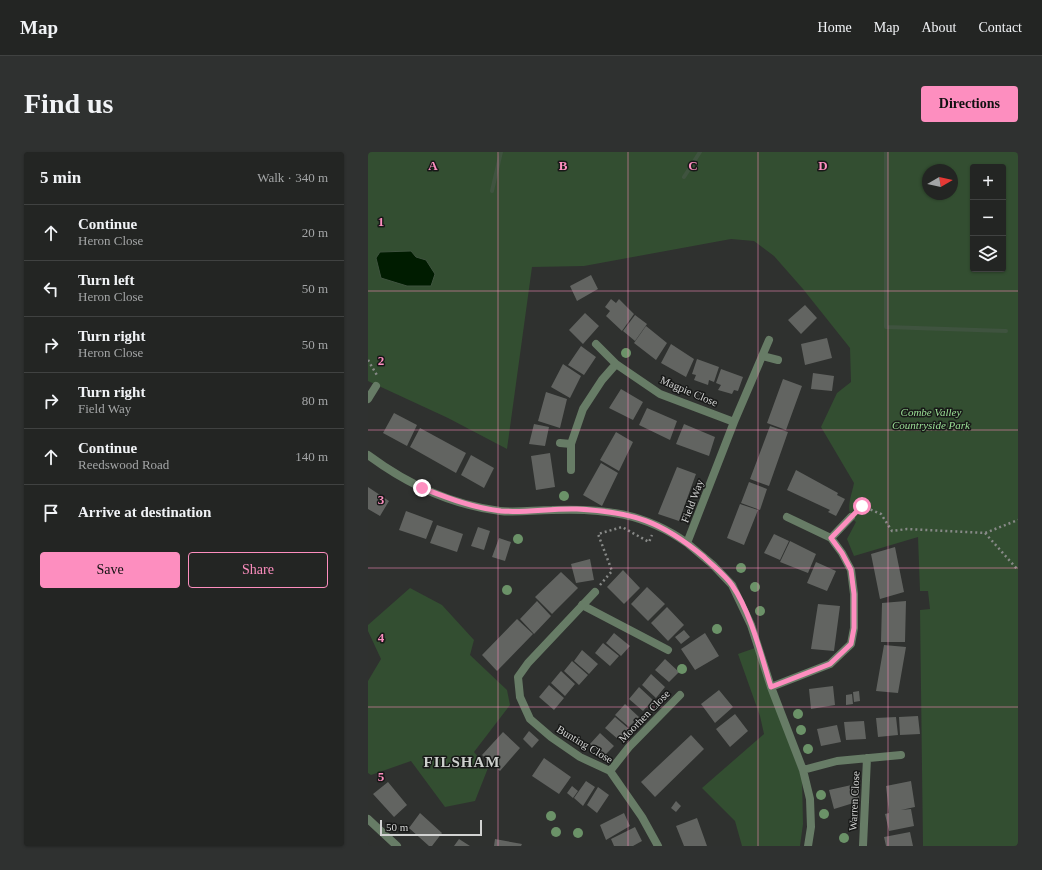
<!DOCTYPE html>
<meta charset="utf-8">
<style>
body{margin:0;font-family:"Times New Roman",serif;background:#2f3130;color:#f1f3f6}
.controls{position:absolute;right:12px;top:12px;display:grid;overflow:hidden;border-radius:4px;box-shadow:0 1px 3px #0004}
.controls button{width:36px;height:36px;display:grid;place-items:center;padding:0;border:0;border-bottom:1px solid #404241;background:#232523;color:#f1f3f6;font:20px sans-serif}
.compass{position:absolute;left:554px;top:12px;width:36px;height:36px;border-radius:50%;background:#232523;box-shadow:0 1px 3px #0004;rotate:81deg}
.scale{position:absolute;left:12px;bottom:10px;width:102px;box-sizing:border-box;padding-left:4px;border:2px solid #d2d3d2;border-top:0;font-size:11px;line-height:14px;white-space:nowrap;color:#d2d3d2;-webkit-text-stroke:3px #181918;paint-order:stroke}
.stop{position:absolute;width:12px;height:12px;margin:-9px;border:3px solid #fd8ebf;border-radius:50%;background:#fff}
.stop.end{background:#fd8ebf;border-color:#fff;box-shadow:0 1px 4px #0008}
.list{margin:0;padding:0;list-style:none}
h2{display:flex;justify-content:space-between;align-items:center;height:52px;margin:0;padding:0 16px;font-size:17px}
h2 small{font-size:13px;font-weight:400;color:#a3a5a6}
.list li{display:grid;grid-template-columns:26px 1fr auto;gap:12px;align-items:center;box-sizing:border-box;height:56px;padding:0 16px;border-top:1px solid #404241}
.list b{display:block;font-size:15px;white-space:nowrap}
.list p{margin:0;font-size:13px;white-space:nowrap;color:#a3a5a6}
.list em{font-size:13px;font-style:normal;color:#a3a5a6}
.actions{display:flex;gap:8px;padding:12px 16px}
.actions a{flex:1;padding:9px 0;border:1px solid #fd8ebf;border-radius:4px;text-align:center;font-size:14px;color:#fd8ebf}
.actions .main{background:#fd8ebf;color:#111}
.icon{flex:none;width:22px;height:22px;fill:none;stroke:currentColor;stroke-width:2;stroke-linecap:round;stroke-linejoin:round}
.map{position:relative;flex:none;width:650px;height:694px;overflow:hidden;border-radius:4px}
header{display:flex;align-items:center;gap:24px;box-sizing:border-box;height:56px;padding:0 20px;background:#232523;border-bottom:1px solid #404241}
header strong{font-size:19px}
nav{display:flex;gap:22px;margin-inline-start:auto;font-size:14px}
.intro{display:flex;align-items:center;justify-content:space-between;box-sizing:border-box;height:96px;padding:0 24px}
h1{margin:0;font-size:28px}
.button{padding:10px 18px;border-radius:4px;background:#fd8ebf;color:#111;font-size:14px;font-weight:700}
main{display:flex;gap:24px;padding:0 24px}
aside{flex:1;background:#232523;border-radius:4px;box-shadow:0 1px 3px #0004}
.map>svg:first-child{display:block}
</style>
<header>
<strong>Map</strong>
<nav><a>Home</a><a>Map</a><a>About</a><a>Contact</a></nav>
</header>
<div class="intro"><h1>Find us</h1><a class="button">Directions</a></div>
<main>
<aside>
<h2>5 min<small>Walk · 340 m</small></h2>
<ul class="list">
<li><svg class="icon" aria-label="ahead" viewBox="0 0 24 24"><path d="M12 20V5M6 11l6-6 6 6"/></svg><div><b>Continue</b><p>Heron Close</p></div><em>20 m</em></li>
<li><svg class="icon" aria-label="left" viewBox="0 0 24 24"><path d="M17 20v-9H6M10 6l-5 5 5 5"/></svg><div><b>Turn left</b><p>Heron Close</p></div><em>50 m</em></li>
<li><svg class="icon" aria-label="right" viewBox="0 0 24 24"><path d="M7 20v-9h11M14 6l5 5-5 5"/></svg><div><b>Turn right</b><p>Heron Close</p></div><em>50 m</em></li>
<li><svg class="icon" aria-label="right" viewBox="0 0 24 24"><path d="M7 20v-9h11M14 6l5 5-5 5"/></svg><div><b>Turn right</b><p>Field Way</p></div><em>80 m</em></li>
<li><svg class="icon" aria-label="ahead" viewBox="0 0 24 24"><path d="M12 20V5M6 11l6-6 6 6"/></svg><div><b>Continue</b><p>Reedswood Road</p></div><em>140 m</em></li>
<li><svg class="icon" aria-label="arrive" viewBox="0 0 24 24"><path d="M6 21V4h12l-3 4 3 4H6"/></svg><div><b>Arrive at destination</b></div></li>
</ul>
<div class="actions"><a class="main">Save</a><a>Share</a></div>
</aside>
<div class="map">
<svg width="650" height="694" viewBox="0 0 650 694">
<rect width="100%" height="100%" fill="#2f312f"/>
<!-- green -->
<path fill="#334e31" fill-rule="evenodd" d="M0,0H650V694H555L552,458L562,457L560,439H552L550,385L486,404L479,387L488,370C476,360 483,346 486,331L453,275L469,241L483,230L482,196L435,137L406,104L386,89L363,87L216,114L164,115L139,297L80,266L0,229ZM605,15H635V117H605ZM560,18H584V42H560Z
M42,436L74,453L106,488L102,503L139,538L142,553L106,600L120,616L107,649L77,655L43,609L3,623L0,621V529L13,507L0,479V473Z
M387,496L434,626L435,672L432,694H374L367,669L334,636L396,582L392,564L370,502Z"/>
<!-- water -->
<path fill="#001c00" stroke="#3f533f" d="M43,99L48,105L58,108L67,122L63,134H39L13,126L8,106L12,100Z"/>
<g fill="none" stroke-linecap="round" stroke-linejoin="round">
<!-- stream -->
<path stroke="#3f533f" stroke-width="4" d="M518,0V175L638,179
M316,25L332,0
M124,39L133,0"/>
</g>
<!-- building -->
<path fill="#626461" d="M223,123L230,137L209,149L202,134Z
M243,147L248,151L251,147L266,162L254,179L238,164L242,159L237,155Z
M437,153L449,166L433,182L420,168Z
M217,161L231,174L215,192L201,178Z
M267,163L279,172L267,189L255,179Z
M278,174L299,191L288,208L266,191Z
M459,186L464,206L437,213L433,192Z
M303,192L326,207L318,225L293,211Z
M213,194L228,205L216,223L200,213Z
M329,207L351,215L346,230L341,228L340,233L326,228L328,223L324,222Z
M195,212L213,224L202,246L183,235Z
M353,217L375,225L370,239L366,238L364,242L350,238L353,233L348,231Z
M445,221L466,224L464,239L443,237Z
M415,227L434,234L418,278L399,271Z
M253,237L275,250L265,268L241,256Z
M178,240L199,247L192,276L170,269Z
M279,256L309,269L302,288L271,273Z
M26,261L49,273L39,294L15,281Z
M166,272L181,275L177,294L161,292Z
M316,272L347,285L341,304L308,292Z
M402,274L420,280L401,334L382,327Z
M52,276L98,301L88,321L42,295Z
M248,280L265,290L251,319L232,308Z
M182,301L187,335L168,338L163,304Z
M103,303L126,316L116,336L93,323Z
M233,311L250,321L234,354L215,343Z
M309,315L328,322L311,369L290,362Z
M428,318L470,341L469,343L477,347L468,364L460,360L462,358L419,338Z
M381,330L399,337L392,358L373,351Z
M0,335L21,349L12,364L0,357Z
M372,352L390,358L376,393L359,386Z
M38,359L65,369L58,387L31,378Z
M69,373L95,382L89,400L62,391Z
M110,375L122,379L116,398L103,394Z
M406,382L421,389L412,408L396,401Z
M131,386L143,390L137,409L124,405Z
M422,389L448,402L440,421L412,410Z
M527,395L536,440L512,447L503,402Z
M222,407L226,428L208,431L203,412Z
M448,410L468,419L459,439L439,431Z
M255,418L272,436L256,452L239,435Z
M193,420L210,436L184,462L167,445Z
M279,435L297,452L280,469L263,452Z
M169,449L183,464L166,482L152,467Z
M538,449L537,490H513L514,451Z
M450,452L472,454L466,499L443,497Z
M299,455L316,473L300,489L283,471Z
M149,467L165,482L129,519L114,503Z
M316,478L322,485L313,492L307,485Z
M246,481L262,494L253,504L238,491Z
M337,481L351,504L327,518L313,497Z
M235,491L251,504L242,514L227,501Z
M516,493L538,495L530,541L508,539Z
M214,498L230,512L221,522L206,509Z
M297,507L311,520L301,530L287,518Z
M204,509L220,523L211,533L196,519Z
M193,519L207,532L197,544L183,531Z
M283,522L297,535L288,546L274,533Z
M181,533L196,546L186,558L171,545Z
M465,534L467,553L443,557L441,537Z
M271,535L285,548L275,559L261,547Z
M351,538L365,555L347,571L333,552Z
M491,539L492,549L486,550L485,540Z
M484,542L485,552L478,553V543Z
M257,552L271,565L261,575L247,563Z
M367,562L380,579L362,595L348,577Z
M550,564L552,582L532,583L531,565Z
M247,565L261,577L251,588L237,576Z
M528,565L530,583L510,585L508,566Z
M496,569L498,587L478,588L476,570Z
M469,573L473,590L453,594L449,577Z
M161,579L171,588L164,596L155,587Z
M135,580L152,596L132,619L114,603Z
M232,581L246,594L236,604L222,592Z
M323,583L336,597L287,645L273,630Z
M176,606L203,625L191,642L164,624Z
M218,629L227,635L215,654L206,646Z
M543,629L547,655L533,658L543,657L546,674L521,679L517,662L521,661L518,634Z
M20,630L39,653L26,665L5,642Z
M488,632L492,649L466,657L461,638Z
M204,634L210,639L205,646L199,641Z
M230,635L241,643L229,661L219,653Z
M308,649L313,654L308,660L303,656Z
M52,661L74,681L64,694H61L41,676Z
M256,661L262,674L238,688L232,673Z
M329,666L339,694H316L308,674Z
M267,675L274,689L265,694H246L243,687Z
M542,680L545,694H518L516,685Z
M91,687L102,694H86Z
M127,687L154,692L153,694H126Z"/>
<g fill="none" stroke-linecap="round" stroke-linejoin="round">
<!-- path -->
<path stroke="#878987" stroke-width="2.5" stroke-dasharray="2 3" stroke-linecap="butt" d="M0,208L10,225
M490,358L494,354L513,362L524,379L539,377L617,381L650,368
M617,381L650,418
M232,433L244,419L230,382L254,375L281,390L284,383"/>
<!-- lane -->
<path stroke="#677c66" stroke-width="8" d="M0,247L8,234
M214,453L300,498"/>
<!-- street -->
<path stroke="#677c66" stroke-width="8" d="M401,188L366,270L319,391L345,413L364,433L383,473L403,535L435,618L442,647L443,675L440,694
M228,192L248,212
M394,204L410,208
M192,291L203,292
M0,303C39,332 84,353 132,359C149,361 167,358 184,358C235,356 277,361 319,391
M203,318V292L215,257L234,228L248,212L292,242L366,270
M463,386L483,365
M227,440L160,511L150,525L152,545L162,567L183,585L212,605L242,619L274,665L290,694
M403,535L462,512L483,492L486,476V442L483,418L474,401L463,386L419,365
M435,618L469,609L533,603
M242,619L261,595L312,543
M0,667L29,694
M495,694L499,606"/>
</g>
<!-- trees -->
<g fill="#6b9268">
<circle cx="258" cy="201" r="5"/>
<circle cx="196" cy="344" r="5"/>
<circle cx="150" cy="387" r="5"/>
<circle cx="373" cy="416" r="5"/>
<circle cx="387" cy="435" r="5"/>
<circle cx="139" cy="438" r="5"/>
<circle cx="392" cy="459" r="5"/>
<circle cx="349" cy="477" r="5"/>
<circle cx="314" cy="517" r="5"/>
<circle cx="430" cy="562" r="5"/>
<circle cx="433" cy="578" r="5"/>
<circle cx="440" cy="597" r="5"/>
<circle cx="453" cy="643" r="5"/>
<circle cx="456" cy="662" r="5"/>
<circle cx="183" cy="664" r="5"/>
<circle cx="188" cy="680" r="5"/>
<circle cx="210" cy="681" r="5"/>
<circle cx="476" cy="686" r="5"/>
</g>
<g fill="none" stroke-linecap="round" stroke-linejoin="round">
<!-- route -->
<path stroke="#fd8ebf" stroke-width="5" d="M54,336C80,346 105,356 133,359C158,361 184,356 209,357C265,360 293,369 336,405C345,414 357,423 364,433C383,461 393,503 403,535L462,512L483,492L486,476V442L483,418L474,401L463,386L494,354"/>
</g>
<!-- grid -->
<path fill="none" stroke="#fd8ebf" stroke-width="1" stroke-opacity="0.55" d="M130,0V694M260,0V694M390,0V694M520,0V694M0,139H650M0,278H650M0,416H650M0,555H650"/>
<g text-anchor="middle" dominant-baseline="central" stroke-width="3" stroke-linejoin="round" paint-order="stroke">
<!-- street labels -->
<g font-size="11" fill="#d2d3d2" stroke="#181918">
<text transform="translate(321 239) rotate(23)">Magpie Close</text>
<text transform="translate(324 349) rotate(-69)">Field Way</text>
<text transform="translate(276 564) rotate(-46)">Moorhen Close</text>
<text transform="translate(217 592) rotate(31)">Bunting Close</text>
<text transform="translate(486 649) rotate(-87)">Warren Close</text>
</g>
<!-- park labels -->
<g font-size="11" font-style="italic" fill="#9ce197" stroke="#181918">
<text x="563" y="260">Combe Valley<tspan x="563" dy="13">Countryside Park</tspan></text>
</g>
<!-- district labels -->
<g font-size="15" font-weight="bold" letter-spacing="1" fill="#cdd0cd" stroke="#181918">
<text x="94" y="610">FILSHAM</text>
</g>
</g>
<g font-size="13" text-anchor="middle" font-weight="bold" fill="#fd8ebf" stroke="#181918" stroke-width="3" stroke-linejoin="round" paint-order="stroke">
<text x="65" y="18">A</text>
<text x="195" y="18">B</text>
<text x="325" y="18">C</text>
<text x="455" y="18">D</text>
<text x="13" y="74">1</text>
<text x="13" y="213">2</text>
<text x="13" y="352">3</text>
<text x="13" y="490">4</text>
<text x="13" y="629">5</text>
</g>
</svg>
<div class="controls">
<button>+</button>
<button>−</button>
<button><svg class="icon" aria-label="layers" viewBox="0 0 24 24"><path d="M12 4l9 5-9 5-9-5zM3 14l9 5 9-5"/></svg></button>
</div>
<svg class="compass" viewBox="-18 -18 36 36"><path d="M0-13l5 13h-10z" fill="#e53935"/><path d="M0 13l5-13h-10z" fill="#a3a5a6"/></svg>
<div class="scale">50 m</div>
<div class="stop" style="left:494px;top:354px"></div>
<div class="stop end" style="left:54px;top:336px"></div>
</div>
</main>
